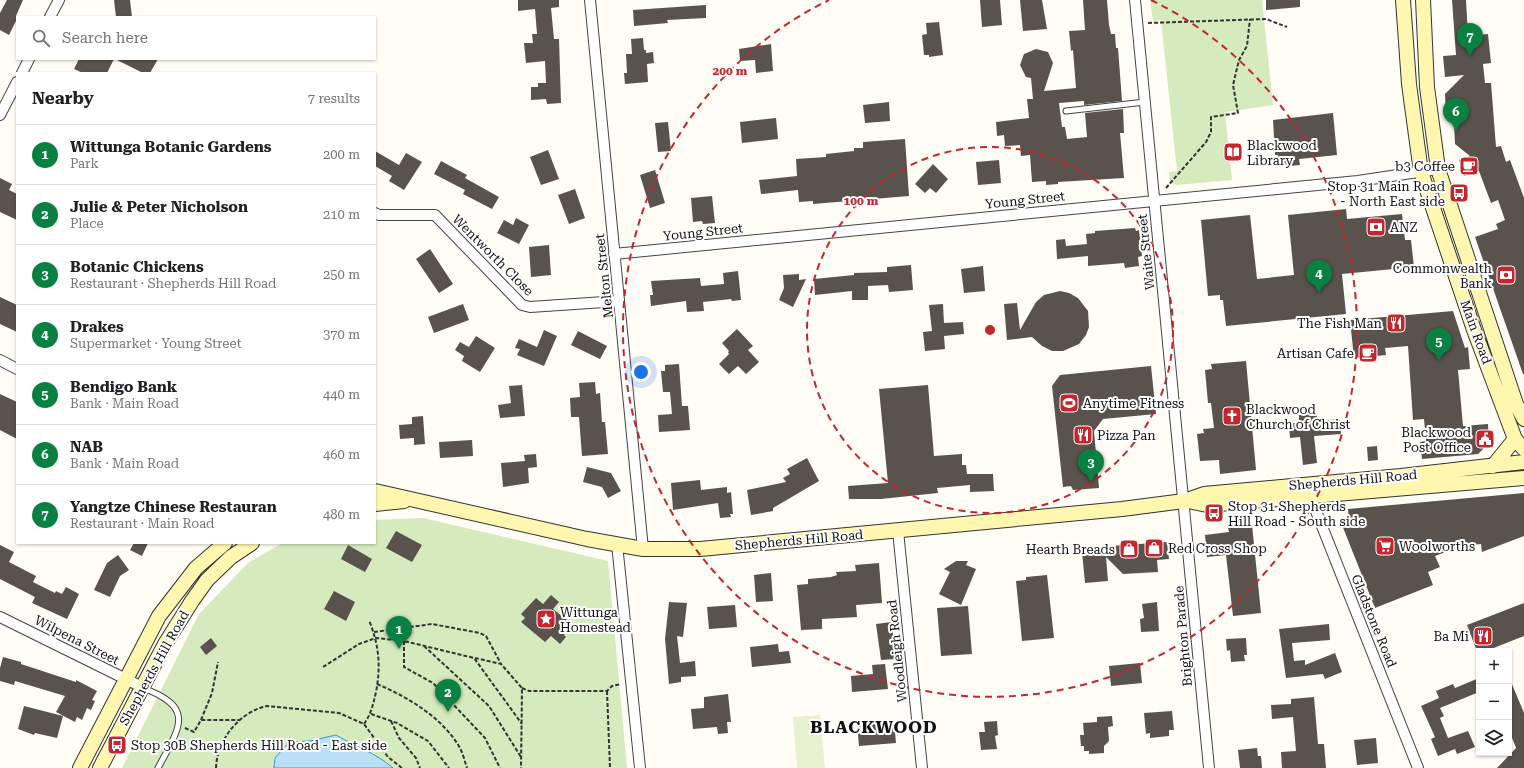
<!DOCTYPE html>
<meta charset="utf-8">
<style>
body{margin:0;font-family:"Roboto Serif",serif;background:#f2f2f2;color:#202124}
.controls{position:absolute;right:12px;bottom:12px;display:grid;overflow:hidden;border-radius:0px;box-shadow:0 1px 3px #0004}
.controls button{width:36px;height:36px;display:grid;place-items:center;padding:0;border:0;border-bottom:1px solid #e0e0e0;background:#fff;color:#202124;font:20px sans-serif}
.you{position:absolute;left:641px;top:372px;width:14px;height:14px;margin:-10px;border:3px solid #fff;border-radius:50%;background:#1a73e8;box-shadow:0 0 0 6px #1a73e833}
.badge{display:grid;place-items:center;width:26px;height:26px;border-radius:50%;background:#0b8043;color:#fff;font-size:13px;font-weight:700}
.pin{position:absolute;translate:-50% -33px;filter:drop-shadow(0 1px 2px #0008)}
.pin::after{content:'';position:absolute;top:21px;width:14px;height:12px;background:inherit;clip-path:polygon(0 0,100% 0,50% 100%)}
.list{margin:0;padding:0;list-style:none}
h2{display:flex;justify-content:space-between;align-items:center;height:52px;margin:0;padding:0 16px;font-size:17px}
h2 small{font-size:13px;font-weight:400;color:#757577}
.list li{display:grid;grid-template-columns:26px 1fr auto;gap:12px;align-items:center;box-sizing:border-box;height:60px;padding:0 16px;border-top:1px solid #e0e0e0}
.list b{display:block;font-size:15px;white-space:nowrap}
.list p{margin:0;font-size:13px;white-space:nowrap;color:#757577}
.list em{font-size:13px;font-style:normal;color:#757577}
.icon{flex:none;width:22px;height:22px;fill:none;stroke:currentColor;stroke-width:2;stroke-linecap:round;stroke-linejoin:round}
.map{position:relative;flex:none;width:1524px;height:768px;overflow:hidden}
.search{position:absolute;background:#fff;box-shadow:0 1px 3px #0004;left:16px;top:16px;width:360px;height:44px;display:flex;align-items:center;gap:10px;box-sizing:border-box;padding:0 14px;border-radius:0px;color:#757577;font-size:15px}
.panel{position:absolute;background:#fff;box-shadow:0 1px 3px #0004;left:16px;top:72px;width:360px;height:472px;border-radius:0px}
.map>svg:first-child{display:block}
</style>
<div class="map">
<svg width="1524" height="768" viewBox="0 0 1524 768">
<rect width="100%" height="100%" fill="#fffdf5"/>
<!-- green -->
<path fill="#d5ebbd" d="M1150,0H1262L1273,105L1225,112L1232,180L1176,185L1170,182L1169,172L1177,171L1161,20L1153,21Z
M423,518L608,561L627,768H122L199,614L248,563L282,543H375V520Z"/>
<!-- pitch -->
<path fill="#e6f2cf" d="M820,715L825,768H797L793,717Z"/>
<!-- water -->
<path fill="#b9e0f7" stroke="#3f96cf" d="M336,735C356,747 376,753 393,768H274L275,758L289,742L310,741Z"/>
<!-- building -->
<path fill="#5a524d" d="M7,0H23L16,16L18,17L9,35L0,30V13Z
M114,0H130L132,17H116Z
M518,0H559V7L551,8L554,39H559L561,103L547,104L546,99L531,100V87H538V83H546L545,61L526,63L524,43H533L532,34H537L535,9L518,11Z
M980,0H1000L1002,25L982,27Z
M1020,0H1042L1047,29L1023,31Z
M1083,0H1107L1109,25L1111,34H1115L1116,48H1118L1122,101L1084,105V101L1059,103L1062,127H1065L1067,139L1087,137L1085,113L1123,109L1124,133H1120L1124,178L1058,182V184L1046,185V181L1032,182L1030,155L1021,156L1020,145L1005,146L1004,135L997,136L996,122L1029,118L1027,99H1033L1031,78L1026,77L1020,65L1024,54L1036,49L1048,52L1053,63L1044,91L1076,88L1073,50L1071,51L1069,31L1085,30Z
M1266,0H1300V7L1266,10Z
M1452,0H1466L1468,36L1488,34L1491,63L1483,64L1485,83H1491L1496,147L1501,146L1506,162L1510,160L1524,198V374H1523L1475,237L1498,229L1496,224L1505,220L1498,200L1491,203L1479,171L1464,176L1459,160L1470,156L1455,144L1454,123L1446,116L1445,94L1464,75L1445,77L1443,56L1456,55Z
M706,5V18L667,20L668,23L634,26L633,10Z
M939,22L943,55L929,57V55H924L922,35L927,34L926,23Z
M643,38L644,50H646V53L653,52L654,63L647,64L648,82L625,84L624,73H627L626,54H632L631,39Z
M771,44L773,71L756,73L755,60L740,61L739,49Z
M79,59H114L107,73H83L74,69Z
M115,59H158L150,73H143Z
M889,102L890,121L865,123L863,105Z
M1333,113L1337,155L1299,159L1300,165L1279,167L1278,155H1275L1273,120Z
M776,118L778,139L742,143L740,122Z
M668,122L671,151L658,152L655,123Z
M905,139L909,196L813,204V201L799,202L798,190L761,194L759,180L797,176L796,159L826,157V154L854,151V148H863V142Z
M548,150L559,179L541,185L530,157Z
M375,151L399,165L406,153L422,162L404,190L389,181L392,176L375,166Z
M999,160L1001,183L978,185L976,162Z
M441,161L467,175L465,178L499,197L492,209L463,194L465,190L434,174Z
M933,164L948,179L936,193L930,188L925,193L915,184Z
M655,170L665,203L650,208L640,175Z
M0,178L12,184L9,190L17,194V220L0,212Z
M575,189L585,218L569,224L558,195Z
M712,196L715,223L703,224L702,221L693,222L691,198Z
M1346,209L1347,219L1402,214L1405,240H1411L1414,267L1342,274L1346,314L1226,326L1223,300H1220V295L1208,296L1201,220L1250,215L1257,279L1294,275L1288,215Z
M516,218L529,225L519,244L497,233L504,220L513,225Z
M1135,228L1136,231L1139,230L1142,256L1138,257L1139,266L1125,268L1124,263L1088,266V256L1057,259L1056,240L1065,239L1066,246L1087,244L1086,234L1095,233V231Z
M549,245L551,275L531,277L529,247Z
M430,249L453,284L439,293L416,259Z
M911,265L913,290L889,292L888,285L868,286V300H852V291L815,295L814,279L854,275V273L887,272V267Z
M983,266L985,291L964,293L961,269Z
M738,271L741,300L732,301L731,299L703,302L704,311L687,312L686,301L651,306L650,295H653L651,281L700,278L701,286L724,284L723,273Z
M799,274V280L806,279L793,307L779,300L784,288L783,275Z
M1060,291L1069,293L1078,298L1088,311L1089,327L1086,335L1079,344L1063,351H1052L1042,346L1032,337L1007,340L1004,304L1017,303L1020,330L1036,302L1044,295Z
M0,297L17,305V332L0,324Z
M463,304L469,320L434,333L428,317Z
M943,304L944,323L963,322L964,334L944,336L945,349L925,351L923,332L932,331L929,305Z
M1453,311L1465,348L1468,347L1470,369L1458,370L1463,426L1488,424L1489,443L1478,454L1422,459L1420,442L1426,441L1424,419L1413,420L1408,346L1385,348L1386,355L1354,358L1350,320Z
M737,329L753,346L748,350L759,362L746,374L738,366L729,374L719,364L729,354L728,352L729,351L722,343Z
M544,330L557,336L544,366L517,355L520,349L515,348L519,339L537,347Z
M578,331L607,346L600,359L571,345Z
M476,336L495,348L480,372L462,361L464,356L455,350L460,342L469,347Z
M1246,361L1256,470L1220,474L1219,460L1200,461L1197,434L1204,433L1203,429L1214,428L1211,403H1208L1205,370L1212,369L1211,364Z
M679,364L682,406H688L690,430L659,432L658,415L672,414L670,392H663L661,371H665V365Z
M1151,366L1156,414L1103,419L1094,431L1099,488L1073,490L1071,486L1063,487L1052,386L1060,375Z
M595,382L596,394L600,393L602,422H605L608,454L582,456L579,417H571L570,398L580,397L579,383Z
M522,385L525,416L500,418L498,405L511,403L509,386Z
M928,385L934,456L962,454V465H966L967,474H993L994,491L970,492V485L937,488L938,493L881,499H849L848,486L888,483L879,389Z
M0,394L17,402V439L0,430Z
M1317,413V421L1340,419L1341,434L1314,436L1317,463L1303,465L1300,437L1290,438L1289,423H1299V415Z
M423,416L425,444L414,445V438L400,439L399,425L412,424V417Z
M472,440L473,456L440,458L439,442Z
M1377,446L1378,460L1368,461L1367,447Z
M536,454L537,467L528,468L529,483L503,487L501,463L525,461L524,455Z
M807,458L819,481L773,508V511L751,515L747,490L786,482L783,478L790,474L787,469Z
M587,467L611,473L621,491L608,498L602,487L583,482Z
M700,480L701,490L727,487V493L731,492L733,514H730L731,517L720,518L718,503L673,510L671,483Z
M1524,493V536L1482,552L1481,544L1462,546L1435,556L1440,567L1428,572L1433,585L1375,608L1342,525L1349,523L1348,509Z
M1252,525L1261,613L1233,616L1226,555L1207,557L1205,535L1229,532L1228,527Z
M396,531L422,545L412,562L386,548Z
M1167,542L1169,559L1157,560L1158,572L1123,574L1106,557L1108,581L1085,583L1082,552H1085L1084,548Z
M134,543H148L142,556L130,550Z
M0,545L14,552L9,562L36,576L33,582L55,593L56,591L62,594L66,587L79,594L67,619L32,603L35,597L0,579Z
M348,545L372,559L365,572L341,559Z
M118,555L129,570L120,576L110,597L94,590L107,563Z
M956,561H968L966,565L976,569L961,605L939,594L950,572L944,569Z
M879,563L882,603L856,605L857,617L822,619V629L801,630L797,585L808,584V579L831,577L837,575L836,572L856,571L855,565Z
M771,573L773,601L756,602L754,575Z
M1047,575L1054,638L1022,641L1016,581L1026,580V577Z
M334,591L355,602L346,621L324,609Z
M551,595L559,602L553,609L573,625L564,635L566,637L560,644L551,636L545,642L521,622L525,618L521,614L536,598L543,604Z
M669,602L687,603L683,637L677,636L680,663L695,661L696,676L681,677V682L669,684L665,639Z
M1157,602L1159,631L1141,632L1140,619L1144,618L1142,604Z
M1524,603V636L1486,651H1479L1478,654L1467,625Z
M735,605L737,627L709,629L707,607Z
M968,606L972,654L941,656L937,608Z
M892,622L895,659L881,660L876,624Z
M1329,624L1330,640L1292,643L1294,661L1305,660V665L1335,653L1342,672L1325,679L1323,674L1286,678L1279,629Z
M211,638L217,646L206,655L200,647Z
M1246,638L1247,655H1244L1245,661L1231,662L1230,650L1227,651L1226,639Z
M778,644L779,652L789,651L791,663L752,667L750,647Z
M3,657L21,662V664L76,682V680L97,691L92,700L95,701L91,710L87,708L82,720L77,717L75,722L56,712L65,696L15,681L14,685L0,681V668Z
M1140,663L1142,683L1111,686L1109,666Z
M885,664L888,689L852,692L851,676L873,674L872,665Z
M1509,677L1524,713V768H1497L1516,748L1509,730Z
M1479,678V692L1440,708L1444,716L1440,718L1448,738L1468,731L1475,747L1457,754L1455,749L1438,756L1431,739L1435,737L1421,706L1439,698L1436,691L1453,684L1455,688Z
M728,694L731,722H727L728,733L718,734L717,727L693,729L691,709L704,708V697Z
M1314,697L1318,744H1324L1326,768H1282L1281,752L1296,751L1293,717L1272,719L1271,705L1291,704V699Z
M24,706L63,716L57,738L35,733L34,735L18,729Z
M1172,711L1174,730H1169V736L1150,738V733L1146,734L1144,713Z
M1112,716L1113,726L1108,727L1109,741L1104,746V753L1089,754V751H1084V746H1081L1080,735H1084L1083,723L1097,722V717Z
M894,721L896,743L859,746L857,723L868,722V724Z
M997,721L998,735L995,736L997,749L981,750L979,732H985L984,722Z
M1376,738L1378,763L1357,765L1354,740Z
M1257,748L1258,756H1261L1262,768H1240L1238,750Z"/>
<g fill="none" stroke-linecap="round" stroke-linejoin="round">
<!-- lane casing -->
<g stroke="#444" stroke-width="7">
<path id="lane" d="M1066,111L1145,102
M143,688C197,708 179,728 158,768"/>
</g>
<!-- street casing -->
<g stroke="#444" stroke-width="12">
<path id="street" d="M590,0L643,549
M1135,0L1209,768
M50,17L59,0
M22,73L29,59
M0,115L17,82
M375,213L379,215H435L522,305L530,307L619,301
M614,254L1358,181L1438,169
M0,360L17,369
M1308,491L1418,768
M898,531L922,768
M617,544L640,768
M0,617L142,687"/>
</g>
<!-- secondary casing -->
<g stroke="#333" stroke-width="16">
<path id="secondary" d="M1403,0L1409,84L1421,172L1474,330L1515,439L1524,449
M1423,0L1427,87L1438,169L1516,404L1524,419
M1493,466L1515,439
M375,491L587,539L643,549H700L1122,509L1184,501L1204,494L1401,476L1524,462
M1188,501L1207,505L1524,478
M375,504L404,501
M80,768L159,616L196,568L225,543
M100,768L165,644L192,601L207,580L231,557L252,543"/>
</g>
<!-- path -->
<path stroke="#333" stroke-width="2" stroke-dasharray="4 2" stroke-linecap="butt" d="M1148,23L1266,19L1287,27
M1166,188L1206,142L1211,132V117L1238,113L1233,85L1239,60L1247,46L1250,19
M374,632L432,624L480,633L486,636L501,664
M404,641V667L433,683L485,738L500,768
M424,646L489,706L521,757
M475,658L501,664L522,688L521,768
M323,667L359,644L376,638L404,641L474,658L522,724
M377,684C408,697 443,718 460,748C463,754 465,762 467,768
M522,688L529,691H607L612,686L621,684
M607,691L610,768
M371,714L397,723L428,741L449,768
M201,720L212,693L218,662
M391,721L399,738L416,758L420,768
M364,724C371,714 373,705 376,692C381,666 379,645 369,620
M185,728L194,732L201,720H239
M216,768C217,740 239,712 267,706L339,713L364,724L388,757L402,768"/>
<!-- lane -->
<use href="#lane" stroke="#fff" stroke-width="5"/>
<!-- street -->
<use href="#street" stroke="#fff" stroke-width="10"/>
<!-- secondary -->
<use href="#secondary" stroke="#fff6b0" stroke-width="14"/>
</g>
<!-- distance rings -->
<g fill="none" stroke="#c4262e" stroke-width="2" stroke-dasharray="7 5">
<circle cx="990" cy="330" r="183"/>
<path d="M1151 0A367 367 0 1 1 829 0"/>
</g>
<!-- icons -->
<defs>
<g id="library-square" transform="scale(1)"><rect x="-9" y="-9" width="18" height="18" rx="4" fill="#c4262e" stroke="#fff"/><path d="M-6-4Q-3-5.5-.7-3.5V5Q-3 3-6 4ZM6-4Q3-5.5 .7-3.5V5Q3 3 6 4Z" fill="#fff"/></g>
<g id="cafe-square" transform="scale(1)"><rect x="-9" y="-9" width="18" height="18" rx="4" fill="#c4262e" stroke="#fff"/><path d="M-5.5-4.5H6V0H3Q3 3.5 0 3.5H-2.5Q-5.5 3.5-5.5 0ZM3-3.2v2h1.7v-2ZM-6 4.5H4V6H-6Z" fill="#fff"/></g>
<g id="bus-square" transform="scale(1)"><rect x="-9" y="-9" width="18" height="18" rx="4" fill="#c4262e" stroke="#fff"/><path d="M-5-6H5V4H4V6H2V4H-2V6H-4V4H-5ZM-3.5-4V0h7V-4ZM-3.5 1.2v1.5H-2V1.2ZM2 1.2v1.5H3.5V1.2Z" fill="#fff"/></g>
<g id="bank-square" transform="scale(1)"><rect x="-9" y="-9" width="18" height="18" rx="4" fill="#c4262e" stroke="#fff"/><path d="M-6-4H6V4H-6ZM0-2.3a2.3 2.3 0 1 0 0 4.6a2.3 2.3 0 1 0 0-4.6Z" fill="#fff"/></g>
<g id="restaurant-square" transform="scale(1)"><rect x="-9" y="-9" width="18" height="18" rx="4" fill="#c4262e" stroke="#fff"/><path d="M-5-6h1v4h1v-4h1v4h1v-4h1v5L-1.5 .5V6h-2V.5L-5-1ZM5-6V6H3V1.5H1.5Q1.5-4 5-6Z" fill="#fff"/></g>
<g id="stadium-square" transform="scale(1)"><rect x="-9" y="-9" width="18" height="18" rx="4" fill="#c4262e" stroke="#fff"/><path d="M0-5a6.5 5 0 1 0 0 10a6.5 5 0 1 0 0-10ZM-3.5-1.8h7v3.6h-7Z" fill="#fff"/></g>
<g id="church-square" transform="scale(1)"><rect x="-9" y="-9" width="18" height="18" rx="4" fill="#c4262e" stroke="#fff"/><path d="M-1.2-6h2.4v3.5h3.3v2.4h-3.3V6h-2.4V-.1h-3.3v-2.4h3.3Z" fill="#fff"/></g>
<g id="civic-square" transform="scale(1)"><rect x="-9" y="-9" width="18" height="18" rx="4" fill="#c4262e" stroke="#fff"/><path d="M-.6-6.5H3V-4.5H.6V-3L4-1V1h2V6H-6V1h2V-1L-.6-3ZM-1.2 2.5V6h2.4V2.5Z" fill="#fff"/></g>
<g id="supermarket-square" transform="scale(1)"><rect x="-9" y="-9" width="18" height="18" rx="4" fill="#c4262e" stroke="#fff"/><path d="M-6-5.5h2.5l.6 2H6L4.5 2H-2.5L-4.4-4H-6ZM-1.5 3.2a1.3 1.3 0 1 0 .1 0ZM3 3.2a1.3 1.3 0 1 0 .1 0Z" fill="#fff"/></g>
<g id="shop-square" transform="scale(1)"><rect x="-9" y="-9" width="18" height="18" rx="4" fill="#c4262e" stroke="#fff"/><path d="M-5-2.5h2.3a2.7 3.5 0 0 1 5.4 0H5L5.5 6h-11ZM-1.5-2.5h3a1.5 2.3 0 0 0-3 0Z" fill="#fff"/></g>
<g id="sight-square" transform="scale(1)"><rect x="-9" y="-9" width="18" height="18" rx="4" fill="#c4262e" stroke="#fff"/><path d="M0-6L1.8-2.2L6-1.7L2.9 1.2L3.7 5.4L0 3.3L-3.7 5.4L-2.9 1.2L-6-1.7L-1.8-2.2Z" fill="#fff"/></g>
</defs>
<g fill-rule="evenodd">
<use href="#library-square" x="1233" y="152"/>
<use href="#cafe-square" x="1469" y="166"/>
<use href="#bus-square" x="1459" y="193"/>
<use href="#bank-square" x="1376" y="227"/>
<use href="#bank-square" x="1506" y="275"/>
<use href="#restaurant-square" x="1396" y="323"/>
<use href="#cafe-square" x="1368" y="353"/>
<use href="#stadium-square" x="1069" y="403"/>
<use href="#church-square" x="1232" y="416"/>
<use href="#restaurant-square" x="1083" y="435"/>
<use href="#civic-square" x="1485" y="439"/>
<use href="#bus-square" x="1214" y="513"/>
<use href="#supermarket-square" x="1385" y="546"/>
<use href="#shop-square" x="1154" y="548"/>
<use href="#shop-square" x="1129" y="549"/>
<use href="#sight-square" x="546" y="619"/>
<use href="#restaurant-square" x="1483" y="636"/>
<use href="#bus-square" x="117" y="745"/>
</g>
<g text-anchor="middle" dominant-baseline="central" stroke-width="4" stroke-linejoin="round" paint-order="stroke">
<!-- poi labels -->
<g font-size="13" fill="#111" stroke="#fff" text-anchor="start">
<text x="1247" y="145">Blackwood<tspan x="1247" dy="15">Library</tspan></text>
<text x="1455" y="166" text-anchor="end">b3 Coffee</text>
<text x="1445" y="186" text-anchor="end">Stop 31 Main Road<tspan x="1445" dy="15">- North East side</tspan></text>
<text x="1390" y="227">ANZ</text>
<text x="1492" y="268" text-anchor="end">Commonwealth<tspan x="1492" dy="15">Bank</tspan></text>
<text x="1382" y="323" text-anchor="end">The Fish Man</text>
<text x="1354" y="353" text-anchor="end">Artisan Cafe</text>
<text x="1083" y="403">Anytime Fitness</text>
<text x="1246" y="409">Blackwood<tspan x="1246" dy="15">Church of Christ</tspan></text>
<text x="1471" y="432" text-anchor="end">Blackwood<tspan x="1471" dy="15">Post Office</tspan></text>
<text x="1097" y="435">Pizza Pan</text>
<text x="1228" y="506">Stop 31 Shepherds<tspan x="1228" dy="15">Hill Road - South side</tspan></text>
<text x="1399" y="546">Woolworths</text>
<text x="1168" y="548">Red Cross Shop</text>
<text x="1115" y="549" text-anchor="end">Hearth Breads</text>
<text x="560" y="612">Wittunga<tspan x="560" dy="15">Homestead</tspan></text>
<text x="1469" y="636" text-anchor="end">Ba Mi</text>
<text x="131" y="745">Stop 30B Shepherds Hill Road - East side</text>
</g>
<!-- street labels -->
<g font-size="13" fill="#111" stroke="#fff">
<text transform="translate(1025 200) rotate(-6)">Young Street</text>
<text transform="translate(703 232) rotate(-6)">Young Street</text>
<text transform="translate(1146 252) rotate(-96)">Waite Street</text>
<text transform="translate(493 255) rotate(45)">Wentworth Close</text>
<text transform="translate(604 276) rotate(-96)">Melton Street</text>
<text transform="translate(1476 332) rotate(70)">Main Road</text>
<text transform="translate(1353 480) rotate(-5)">Shepherds Hill Road</text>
<text transform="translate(799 540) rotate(-5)">Shepherds Hill Road</text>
<text transform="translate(1374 621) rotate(68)">Gladstone Road</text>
<text transform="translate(1183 636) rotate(-95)">Brighton Parade</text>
<text transform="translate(77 640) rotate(27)">Wilpena Street</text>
<text transform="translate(897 651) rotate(-96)">Woodleigh Road</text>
<text transform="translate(154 668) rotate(-61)">Shepherds Hill Road</text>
</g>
<!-- district labels -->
<g font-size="17" font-weight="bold" letter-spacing="1" fill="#111" stroke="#fff">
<text x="874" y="727">BLACKWOOD</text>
</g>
</g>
<circle cx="990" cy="330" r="6" fill="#c4262e" stroke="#fff" stroke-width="2"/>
<g font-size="12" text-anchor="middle" font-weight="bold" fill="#c4262e" stroke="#fff" stroke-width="4" stroke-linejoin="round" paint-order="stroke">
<text x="730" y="75">200 m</text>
<text x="861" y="205">100 m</text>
</g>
</svg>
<div class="controls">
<button>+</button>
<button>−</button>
<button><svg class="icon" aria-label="layers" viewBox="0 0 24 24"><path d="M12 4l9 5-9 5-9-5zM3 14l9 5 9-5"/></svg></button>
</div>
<div class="you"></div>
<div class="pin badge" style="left:399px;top:649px">1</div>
<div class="pin badge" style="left:448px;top:712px">2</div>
<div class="pin badge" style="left:1091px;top:482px">3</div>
<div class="pin badge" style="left:1319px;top:293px">4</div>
<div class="pin badge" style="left:1439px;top:361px">5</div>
<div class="pin badge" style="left:1456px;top:131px">6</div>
<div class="pin badge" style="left:1470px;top:56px">7</div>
<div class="search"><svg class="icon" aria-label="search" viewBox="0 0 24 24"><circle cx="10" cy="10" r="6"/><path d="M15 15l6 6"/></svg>Search here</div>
<section class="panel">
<h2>Nearby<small>7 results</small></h2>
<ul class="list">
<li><span class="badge">1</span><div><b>Wittunga Botanic Gardens</b><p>Park</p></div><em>200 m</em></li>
<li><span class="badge">2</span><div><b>Julie &amp; Peter Nicholson</b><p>Place</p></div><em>210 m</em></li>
<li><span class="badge">3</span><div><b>Botanic Chickens</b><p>Restaurant · Shepherds Hill Road</p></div><em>250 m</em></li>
<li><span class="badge">4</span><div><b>Drakes</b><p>Supermarket · Young Street</p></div><em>370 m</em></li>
<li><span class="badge">5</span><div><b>Bendigo Bank</b><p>Bank · Main Road</p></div><em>440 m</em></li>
<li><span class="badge">6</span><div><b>NAB</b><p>Bank · Main Road</p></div><em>460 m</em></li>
<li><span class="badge">7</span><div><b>Yangtze Chinese Restauran</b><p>Restaurant · Main Road</p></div><em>480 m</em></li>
</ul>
</section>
</div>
